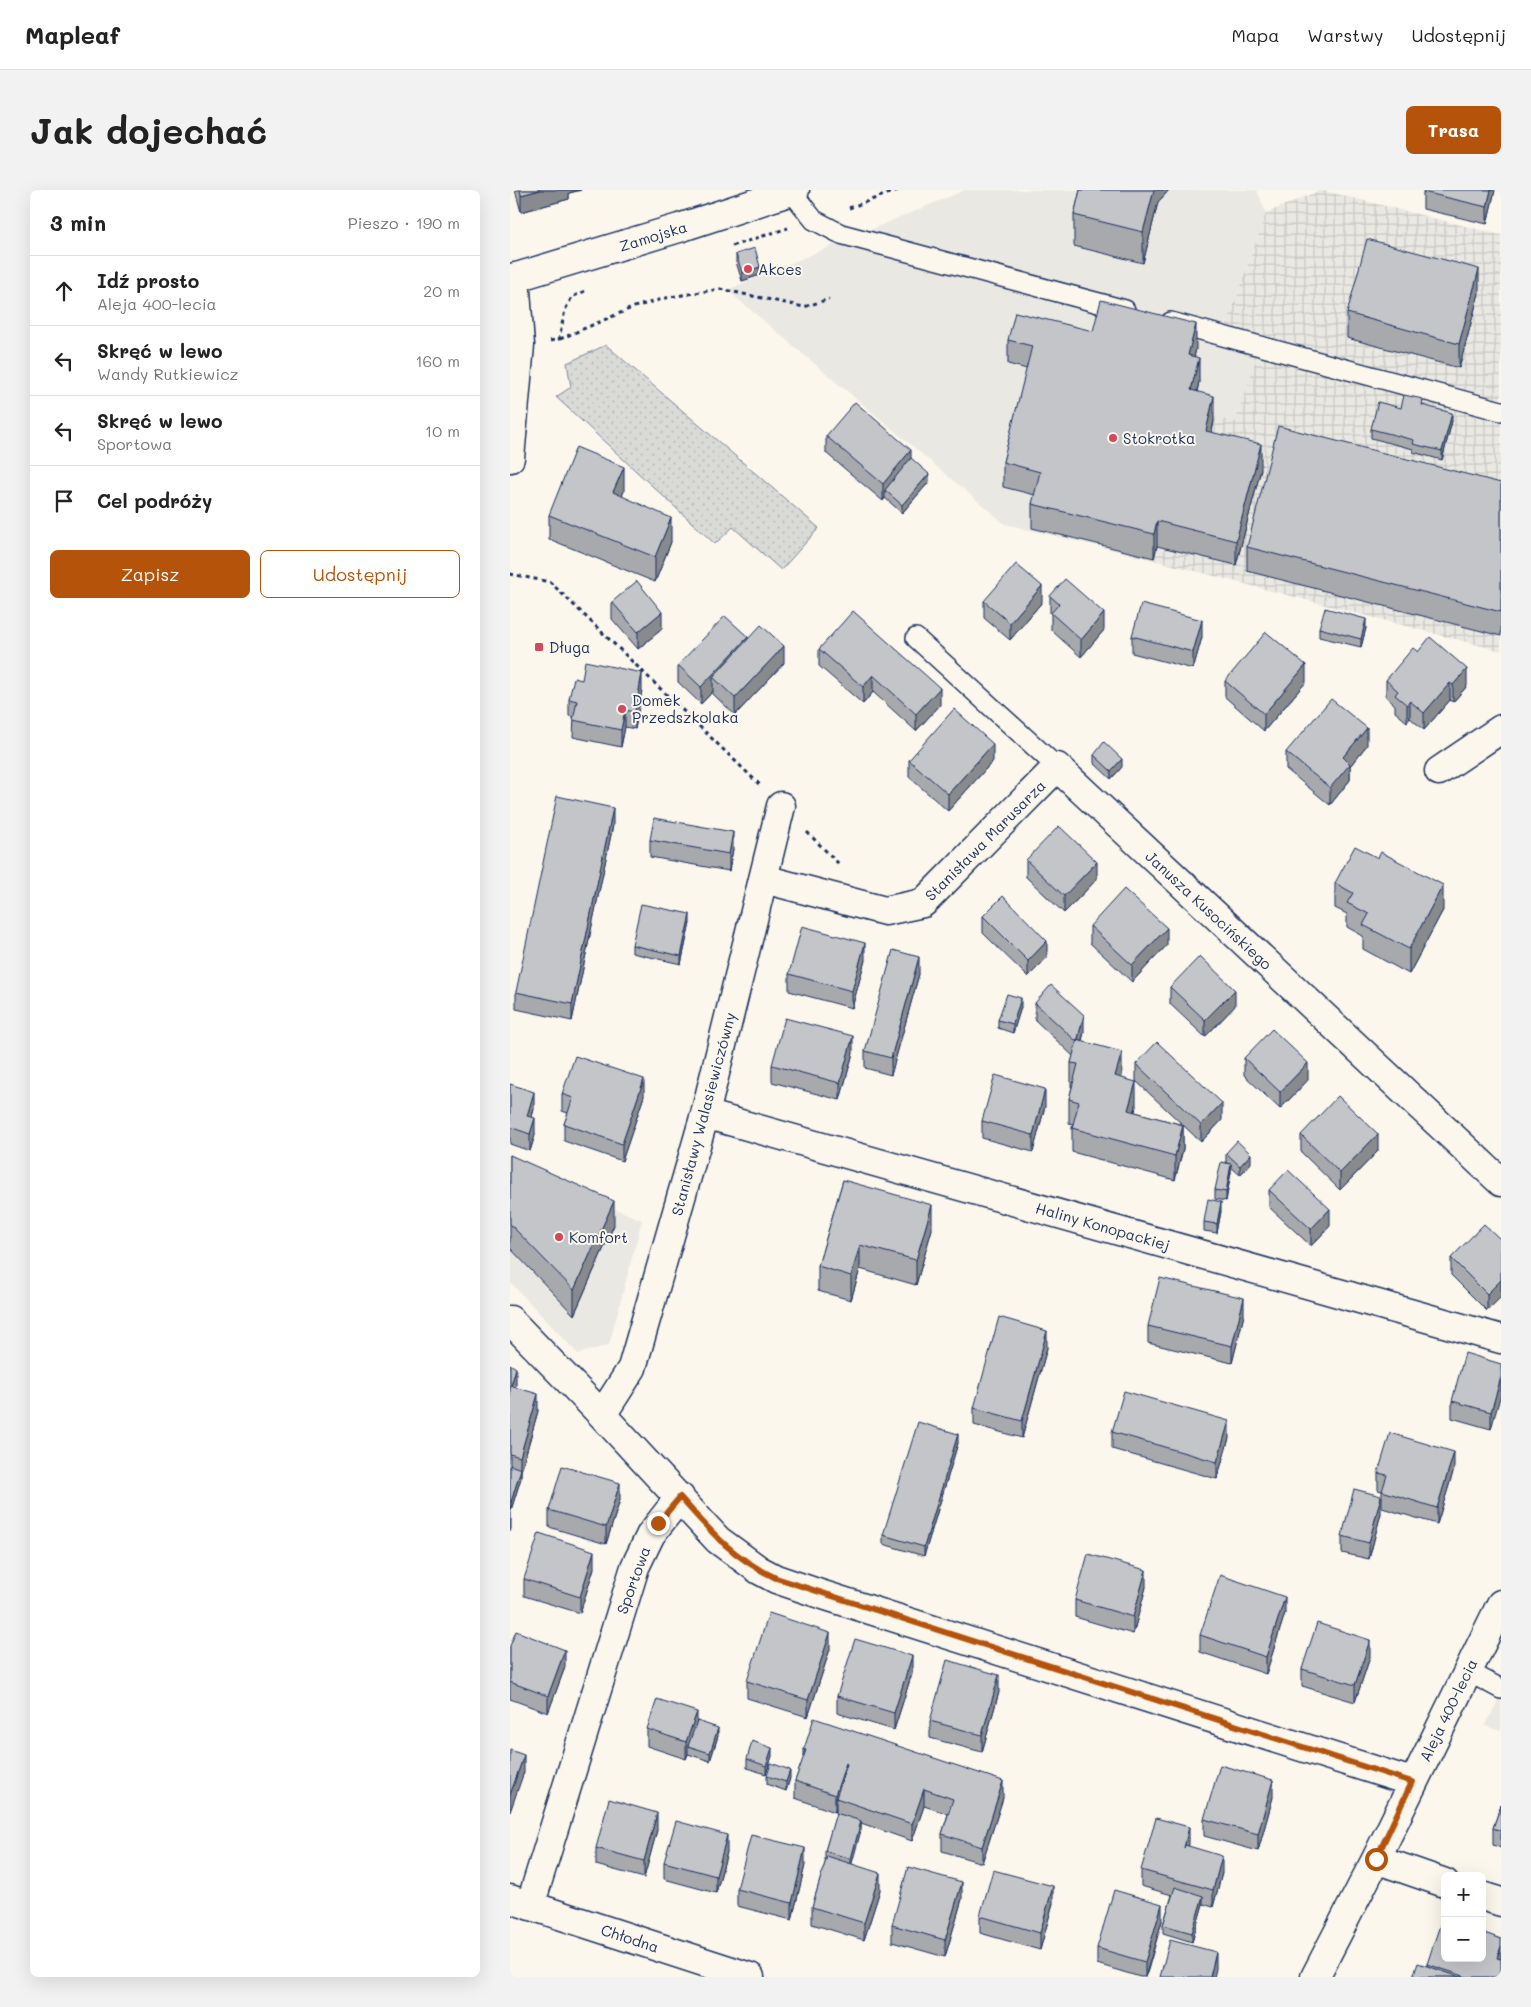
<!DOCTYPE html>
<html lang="pl">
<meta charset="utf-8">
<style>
body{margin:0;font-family:Mali,sans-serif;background:#f2f2f2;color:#222}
.controls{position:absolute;right:15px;bottom:15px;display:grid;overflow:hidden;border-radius:8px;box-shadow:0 5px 20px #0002}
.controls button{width:45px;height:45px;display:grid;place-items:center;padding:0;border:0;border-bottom:1px solid #e0e0e0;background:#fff;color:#222;font:25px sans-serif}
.stop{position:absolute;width:15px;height:15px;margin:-11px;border:4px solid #b45309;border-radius:50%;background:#fff}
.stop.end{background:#b45309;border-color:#fff;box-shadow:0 1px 5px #0008}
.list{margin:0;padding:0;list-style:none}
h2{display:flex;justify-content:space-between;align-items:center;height:65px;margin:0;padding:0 20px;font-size:21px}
h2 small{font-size:16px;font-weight:400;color:#767676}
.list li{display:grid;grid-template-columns:32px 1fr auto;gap:15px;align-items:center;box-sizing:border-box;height:70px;padding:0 20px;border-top:1px solid #e0e0e0}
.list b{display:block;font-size:19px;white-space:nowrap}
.list p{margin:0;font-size:16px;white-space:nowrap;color:#767676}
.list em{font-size:16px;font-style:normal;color:#767676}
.actions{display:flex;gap:10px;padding:15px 20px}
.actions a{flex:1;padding:11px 0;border:1px solid #b45309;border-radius:8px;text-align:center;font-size:18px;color:#b45309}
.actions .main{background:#b45309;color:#fff}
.icon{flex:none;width:28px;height:28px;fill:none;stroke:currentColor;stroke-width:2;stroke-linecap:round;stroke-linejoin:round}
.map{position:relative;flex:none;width:991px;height:1787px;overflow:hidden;border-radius:8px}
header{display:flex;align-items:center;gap:30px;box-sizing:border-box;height:70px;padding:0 25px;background:#fff;border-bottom:1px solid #e0e0e0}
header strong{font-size:24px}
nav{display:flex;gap:28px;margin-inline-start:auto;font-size:18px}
.intro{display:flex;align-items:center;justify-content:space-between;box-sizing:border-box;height:120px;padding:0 30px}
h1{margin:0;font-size:35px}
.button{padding:12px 22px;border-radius:8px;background:#b45309;color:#fff;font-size:18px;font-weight:700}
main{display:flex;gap:30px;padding:0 30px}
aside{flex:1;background:#fff;border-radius:8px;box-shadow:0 5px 20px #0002}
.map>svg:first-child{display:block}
</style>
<header>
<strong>Mapleaf</strong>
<nav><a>Mapa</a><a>Warstwy</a><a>Udostępnij</a></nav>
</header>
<div class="intro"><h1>Jak dojechać</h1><a class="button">Trasa</a></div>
<main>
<aside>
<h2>3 min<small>Pieszo · 190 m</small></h2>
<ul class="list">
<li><svg class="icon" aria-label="ahead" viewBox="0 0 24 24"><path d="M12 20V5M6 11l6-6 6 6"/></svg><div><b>Idź prosto</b><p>Aleja 400-lecia</p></div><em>20 m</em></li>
<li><svg class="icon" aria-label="left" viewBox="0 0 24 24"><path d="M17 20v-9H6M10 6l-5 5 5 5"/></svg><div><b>Skręć w lewo</b><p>Wandy Rutkiewicz</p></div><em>160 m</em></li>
<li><svg class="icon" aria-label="left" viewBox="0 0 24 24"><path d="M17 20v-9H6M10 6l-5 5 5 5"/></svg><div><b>Skręć w lewo</b><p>Sportowa</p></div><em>10 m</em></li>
<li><svg class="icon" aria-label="arrive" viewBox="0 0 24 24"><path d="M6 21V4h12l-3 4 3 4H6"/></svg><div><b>Cel podróży</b></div></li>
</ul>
<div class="actions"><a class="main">Zapisz</a><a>Udostępnij</a></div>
</aside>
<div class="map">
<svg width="991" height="1787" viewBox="0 0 991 1787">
<defs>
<pattern id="industrial-grid" width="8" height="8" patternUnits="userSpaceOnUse" patternTransform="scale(1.25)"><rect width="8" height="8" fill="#eae8e2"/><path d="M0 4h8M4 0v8" fill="none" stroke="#c8c7c4"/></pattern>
<pattern id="grass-dots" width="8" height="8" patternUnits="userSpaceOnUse" patternTransform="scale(1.25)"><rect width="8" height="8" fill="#dadad7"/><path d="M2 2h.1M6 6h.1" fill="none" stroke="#babbbb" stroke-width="1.8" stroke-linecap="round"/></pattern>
</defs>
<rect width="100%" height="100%" fill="#fbf7ec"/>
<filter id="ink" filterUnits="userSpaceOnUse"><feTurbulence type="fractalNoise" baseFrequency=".02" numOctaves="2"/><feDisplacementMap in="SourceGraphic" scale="10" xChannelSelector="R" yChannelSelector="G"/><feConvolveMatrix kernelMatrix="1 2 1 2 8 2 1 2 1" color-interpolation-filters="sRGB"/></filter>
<g filter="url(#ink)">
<!-- built -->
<path fill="#eae8e2" d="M455,0H747L756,23L710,154L746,169L725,233L664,217L624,365L495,334L217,100Z
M0,975L132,1030L99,1155L68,1164L0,1092Z
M991,1505V1541L975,1536Z"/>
<!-- industrial -->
<path fill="url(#industrial-grid)" d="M811,0L991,45V461L624,365L664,217L725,232L746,169L710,154L756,23Z"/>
<!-- grass -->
<path fill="url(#grass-dots)" stroke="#7a849a" d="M96,155L309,338L271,380L223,337L205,354L46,207L61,197L57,173Z"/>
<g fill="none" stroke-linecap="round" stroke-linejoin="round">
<!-- service casing -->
<g stroke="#1b2f5e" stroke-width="22">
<path id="service" d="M281,1L304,30L331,44L615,120
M661,132L991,221
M406,448L547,577
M957,1481L991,1499"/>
</g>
<!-- pedestrian casing -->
<g stroke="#1b2f5e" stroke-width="31">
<path id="pedestrian" d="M839,1106L991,1149"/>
</g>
<!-- minor casing -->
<g stroke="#1b2f5e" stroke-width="31">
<path id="minor" d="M929,581L991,539
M254,689L375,721L413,713L547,577L991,992
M195,924L839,1106
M0,1130L92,1225L208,1350L249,1380L266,1389L307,1403L902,1592
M92,1225L122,1178L195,924L271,616
M866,1669L935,1693
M972,1706L991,1712
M0,1709L240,1787
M20,1716L125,1377L141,1344L170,1307
M805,1787L866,1669L991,1414"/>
</g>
<!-- tertiary casing -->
<g stroke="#1b2f5e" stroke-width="31">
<path id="tertiary" d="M0,89L169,38L285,0
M0,268L10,155L5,87"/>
</g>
<!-- path -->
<path stroke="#1b2f5e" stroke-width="3" stroke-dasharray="4 4" stroke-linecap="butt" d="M339,18L388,0
M222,56L278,38
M50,149L124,117L160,107L210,99L294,117L319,109
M40,151L49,149L55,120L62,107L75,101
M0,384L40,392L250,595
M297,642L331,676"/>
<!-- service -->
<use href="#service" stroke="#fbf7ec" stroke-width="19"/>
<!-- pedestrian -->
<use href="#pedestrian" stroke="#fbf7ec" stroke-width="28"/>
<!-- minor -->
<use href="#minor" stroke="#fbf7ec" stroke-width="28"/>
<!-- tertiary -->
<use href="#tertiary" stroke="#fbf7ec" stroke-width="28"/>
</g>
<!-- wall -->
<path fill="#a8a9ad" stroke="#1b2f5e" d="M5,0H71L59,3V9L11,22Z
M570,0H659L648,12L633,73L564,56V25Z
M985,0L977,34L913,19V2Z
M226,64L250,85L232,91L226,72Z
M969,103L949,178L837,148V123Z
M583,141L686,159L684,167L689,192L687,202L704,231L702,242L751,279L726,375L647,356L644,368L522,338V314L525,305L493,297V272L517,179L498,174V150Z
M913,215L942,231L932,270L903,262V259L861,248V239L891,218Z
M316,246L401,268L419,292L392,323L375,308L373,311L316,263Z
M991,293V446L737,381V357Z
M114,301L112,306L161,352L145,392L39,349V325Z
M540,406L594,440L571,467L541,440V424L540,423Z
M474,411L532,412L500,450L474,428Z
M102,412L152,439L128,459L102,429Z
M809,438H856L851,457L809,447Z
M622,446L692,447L683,479L622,463Z
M238,450L274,473L225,525L203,504V501L191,514L168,492V475Z
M309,459L430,515L406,541L363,502L353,514L309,476Z
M908,462L957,496L943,512L940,510L914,540L900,528L897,532L885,522V515L876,507V490Z
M72,490L132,500L125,539L115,537L111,557L63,547L64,527L59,526V509Z
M715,491L796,492L754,541L715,507Z
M857,555L840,576V590L820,615L776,579V562Z
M584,565L612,577L601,589L584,573Z
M399,570L483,571L438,621L399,587Z
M103,635L62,831L6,819V802Z
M140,650L223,659L219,681L140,667Z
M516,670L587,689L554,723L516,687Z
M825,693L933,720L899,784L853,759V746L837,737V724L825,718Z
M473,726L537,768L518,787L473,743Z
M180,733L171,774L122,763V755Z
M580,736L657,755L622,792L580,753Z
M355,770L342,818L279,801V784Z
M409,784L381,885L355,878V861Z
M660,797L725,816L695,847L660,814Z
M525,813L574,842L572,851L612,886L611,888L626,916L625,922L673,935L626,891V874L712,930L691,952L673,935V959L665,990L562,962V938L563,934L559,933V909L562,897H561V873L563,866L525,830Z
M511,817L503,843L488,838V830Z
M343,863L330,910L262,892V875Z
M734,868L798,890L770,919L734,885Z
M0,894L24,919L22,927L25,945L20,961L0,954Z
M52,904L134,906L112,971L54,951V934L58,923L52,921Z
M535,916L523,962L472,948V931Z
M791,945L868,961L830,1000L791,962Z
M716,963L741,973L730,985L721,977V982L716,1011L705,1009V1000L717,973L716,972Z
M0,965L104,1035L64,1125L0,1058Z
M333,990L422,1039L406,1095L350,1079L341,1110L308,1101V1076Z
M759,1000L820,1036L801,1056L759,1017Z
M711,1021L707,1043L694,1041V1032Z
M991,1050V1107L977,1121L941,1085V1068Z
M734,1125L722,1173L638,1153V1136Z
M537,1158L512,1248L464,1235V1218Z
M0,1174L6,1195L5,1198L28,1221L11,1281V1288L1,1320H0Z
M991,1174L981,1239L942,1228V1211Z
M602,1242L719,1248L707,1289L602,1259Z
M448,1253L414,1366L373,1354V1345Z
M944,1279L927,1334L872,1318V1301L868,1300V1283Z
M110,1310L96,1354L39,1337V1320Z
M871,1323L859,1369L832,1363V1346Z
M84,1378L70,1423L14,1406V1389Z
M636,1397L623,1444L565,1427V1410Z
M775,1423L756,1484L690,1462V1445Z
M0,1456L55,1477L38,1523L0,1509Z
M320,1459L298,1527L237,1508V1491Z
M860,1467L845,1512L792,1496V1479Z
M402,1483L384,1540L327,1523V1506Z
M489,1502L472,1562L420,1548V1531Z
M187,1531L208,1546L200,1571L178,1564L176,1569L137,1556V1539Z
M294,1559L493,1608L472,1673L432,1661V1644L438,1624L414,1616L402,1651L351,1633V1640L341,1674L370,1700L354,1750L302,1734V1717L316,1670H315V1661L326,1625V1619L325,1622L285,1608V1591L294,1567Z
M262,1566L256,1584L237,1578V1569Z
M257,1586L280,1588L276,1601L257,1594Z
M763,1607L748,1661L694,1646V1629Z
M991,1615V1658L983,1655V1638Z
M147,1640L134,1688L86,1675V1658Z
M679,1654L678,1656L712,1683L703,1717L693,1714L682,1752L653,1743V1735L662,1705L631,1696V1680Z
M217,1662L206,1703L154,1689V1672Z
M295,1675L282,1730L227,1716V1699Z
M452,1709L435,1767L382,1752V1735Z
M543,1713L530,1760L470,1743V1726Z
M652,1731L636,1787H630L587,1774V1758Z
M917,1774L991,1787H903L917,1776Z"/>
<!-- shaded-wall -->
<path fill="#888a8d" stroke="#1b2f5e" d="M30,0H71L59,3V9L11,22V5Z
M644,0H659L648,12L633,73V42Z
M981,0H985L977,34V17Z
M250,77V85L232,91V83Z
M969,79V103L949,178V154Z
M686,134V159L678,190V165Z
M689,168V192L681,225V200Z
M704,206V231L696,265V241Z
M942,223V231L932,270V261Z
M751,254V279L726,375V351Z
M401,260V277L375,300V308L373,311V294Z
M114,277V301L103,327V302Z
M419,284V292L392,323V315Z
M161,328V352L145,392V367Z
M647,331V356L644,368V344Z
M532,396V412L500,450V433Z
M152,422V439L128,459V442Z
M594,423V440L571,467V450Z
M856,429V438L851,457V449Z
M692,430V447L683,479V462Z
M238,447V464L203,487V501L191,514V497Z
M274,456V473L225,525V508Z
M796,475V492L754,541V524Z
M957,479V496L943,512V495Z
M132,483V500L125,539V522Z
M363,485V502L353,514V497Z
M940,493V510L914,540V523Z
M430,498V515L406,541V524Z
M900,511V528L897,532V515Z
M115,520V537L111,557V540Z
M857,538V555L840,576V590L820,615V598L833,567Z
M483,554V571L438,621V604Z
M612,569V577L601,589V581Z
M103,618V635L62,831V814Z
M223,642V659L219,681V664Z
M587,672V689L554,723V706Z
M933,695V720L899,784V759Z
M180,724V733L171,774V766Z
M657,738V755L622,792V775Z
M537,751V768L518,787V771Z
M355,753V770L342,818V801Z
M409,767V784L381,885V868Z
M725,800V816L695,847V830Z
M511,808V817L503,843V834Z
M574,825V842L567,869V852Z
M343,846V863L330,910V893Z
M612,862V886L605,911V886Z
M798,873V890L770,919V902Z
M134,889V906L112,971V954Z
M626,892V916L618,945V920Z
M535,899V916L523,962V945Z
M24,902V919L17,943V926Z
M712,913V930L691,952V935Z
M25,928V945L20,961V944Z
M673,935V959L665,990V966Z
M868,944V961L830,1000V983Z
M741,964V973L730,985V976Z
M721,974V982L716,1011V1002Z
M104,1011V1035L64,1125V1100Z
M711,1012V1021L707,1043V1034Z
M422,1015V1039L406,1095V1070Z
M820,1019V1036L801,1056V1039Z
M350,1055V1079L341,1110V1086Z
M991,1090V1107L977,1121V1104Z
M734,1108V1125L722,1173V1156Z
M537,1141V1158L512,1248V1231Z
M6,1178V1195L1,1213V1196Z
M991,1187V1204L981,1239V1222Z
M28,1204V1221L11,1281V1288L1,1320V1312L10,1282V1267Z
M719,1231V1248L707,1289V1272Z
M448,1244V1253L414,1366V1357Z
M944,1262V1279L927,1334V1318Z
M110,1293V1310L96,1354V1337Z
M871,1306V1323L859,1369V1353Z
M1,1322V1339L0,1342V1325Z
M84,1361V1378L70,1423V1407Z
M636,1380V1397L623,1444V1427Z
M775,1407V1423L756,1484V1467Z
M320,1443V1459L298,1527V1510Z
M860,1450V1467L845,1512V1495Z
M55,1460V1477L38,1523V1506Z
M402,1466V1483L384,1540V1523Z
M489,1485V1502L472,1562V1545Z
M187,1522V1539L178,1556V1564L176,1569V1552Z
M208,1538V1546L200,1571V1563Z
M262,1558V1566L256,1584V1576Z
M14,1565V1582L0,1622V1605Z
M336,1573V1590L326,1608V1619L325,1622V1605Z
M280,1580V1588L276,1601V1592Z
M763,1590V1607L748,1661V1644Z
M493,1591V1608L472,1673V1657Z
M414,1599V1616L402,1651V1634Z
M147,1623V1640L134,1688V1671Z
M351,1631V1640L341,1677V1669Z
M679,1637V1654L674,1675V1658Z
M217,1645V1662L206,1703V1686Z
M295,1658V1675L282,1730V1713Z
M712,1666V1683L703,1717V1700Z
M370,1683V1700L354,1750V1733Z
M452,1692V1709L435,1767V1750Z
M543,1696V1713L530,1760V1743Z
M693,1706V1714L682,1752V1743Z
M652,1714V1731L635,1787V1772Z
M991,1756V1773L987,1768Z
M706,1762V1779L704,1787H700Z"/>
<!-- building -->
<path fill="#c3c5c9" stroke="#1b2f5e" d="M10,0H30L11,5Z
M570,0H644L633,42L564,25Z
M914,0H981L977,17L913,2Z
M857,49L969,79L949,154L837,123Z
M245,58L250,77L232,83L226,64Z
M591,110L686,134L678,165L689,168L681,200L704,206L696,241L751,254L726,351L647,331L644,344L522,314L530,282L493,272L522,156L498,150L505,122L583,141Z
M894,205L913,209L912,215L942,223L932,261L903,254L904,250L861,239L868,212L891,218Z
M345,212L401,260L373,294L316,246Z
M768,236L991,293V422L737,357Z
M66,257L114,277L103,302L161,328L145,367L39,325Z
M401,268L419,284L392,315L375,300Z
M506,374L532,396L500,433L474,411Z
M555,389L594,423L571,450L541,423L549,414L540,406Z
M127,391L152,422L128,442L102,412Z
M631,414L692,430L683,462L622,446Z
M815,418L856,429L851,449L809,438Z
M343,421L430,498L406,524L363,485L353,497L309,459Z
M215,426L238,447L191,497L168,475Z
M251,435L274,456L225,508L203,487Z
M756,442L796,475L754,524L715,491Z
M920,447L957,479L943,495L940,493L914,523L900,511L897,515L885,505L888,501L876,490L902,459L903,458L908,462Z
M75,471L132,483L125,522L115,520L111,540L63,530L67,511L59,509L64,488L72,490Z
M821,509L857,538L833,567L840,574L820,598L776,562Z
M444,519L483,554L438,604L399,570Z
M594,552L612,569L601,581L584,565Z
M47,606L103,618L62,814L6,802Z
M144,628L223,642L219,664L140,650Z
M549,636L587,672L554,706L516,670Z
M845,656L868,668L871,662L933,695L899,759L853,735L859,724L837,713L843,703L825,693Z
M614,699L657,738L622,775L580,736Z
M493,706L537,751L518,771L473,726Z
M131,714L180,724L171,766L122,755Z
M292,736L355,753L342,801L279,784Z
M383,760L409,767L381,868L355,861Z
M690,766L725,800L695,830L660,797Z
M541,795L574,825L567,852L525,813Z
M497,804L511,808L503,834L488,830Z
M275,828L343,846L330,893L262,875Z
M762,839L798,873L770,902L734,868Z
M567,850L612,862L605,886L626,892L618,920L673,935L665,966L562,938L569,912L559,909L568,874L561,873Z
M647,852L712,913L691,935L626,874Z
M65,866L134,889L112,954L54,934L63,908L52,904Z
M485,885L535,899L523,945L472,931Z
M0,894L24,902L17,926L25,928L20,944L0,937Z
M828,906L868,944L830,983L791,945Z
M727,951L741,964L730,976L716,963Z
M0,965L104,1011L64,1100L0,1034Z
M711,972L721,974L716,1002L705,1000Z
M778,980L820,1019L801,1039L759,1000Z
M333,990L422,1015L406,1070L350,1055L341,1086L308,1076Z
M698,1009L711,1012L707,1034L694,1032Z
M974,1034L991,1050V1090L977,1104L941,1068Z
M650,1088L734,1108L722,1156L638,1136Z
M489,1127L537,1141L512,1231L464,1218Z
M955,1163L991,1174V1187L981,1222L942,1211Z
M0,1174L6,1178L1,1196H0Z
M1,1196L28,1204L10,1267L0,1264V1199Z
M614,1201L719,1231L707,1272L602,1242Z
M408,1232L448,1244L414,1357L373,1345Z
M880,1243L944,1262L927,1318L872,1301L877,1285L868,1283Z
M0,1275L11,1279L1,1312L0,1311Z
M52,1276L110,1293L96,1337L39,1320Z
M844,1299L871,1306L859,1353L832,1346Z
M29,1343L84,1361L70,1407L14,1389Z
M578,1364L636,1380L623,1427L565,1410Z
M710,1385L775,1407L756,1467L690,1445Z
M259,1423L320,1443L298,1510L237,1491Z
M807,1433L860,1450L845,1495L792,1479Z
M6,1441L55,1460L38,1506L0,1492V1456Z
M345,1449L402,1466L384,1523L327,1506Z
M437,1470L489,1485L472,1545L420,1531Z
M147,1509L187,1522L176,1552L137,1539Z
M304,1528L493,1591L472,1657L432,1644L443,1609L414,1599L402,1634L326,1608L337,1574L336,1573L325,1605L285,1591L296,1560L294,1559Z
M187,1531L208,1538L200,1563L178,1556Z
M242,1551L262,1558L256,1576L237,1569Z
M0,1560L14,1565L0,1605Z
M261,1573L280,1580L276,1592L257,1586Z
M710,1575L763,1590L748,1644L694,1629Z
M99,1609L147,1623L134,1671L86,1658Z
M991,1615V1641L983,1638Z
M326,1623L351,1631L341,1669L315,1661Z
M646,1628L679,1637L674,1658L675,1655L712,1666L703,1700L631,1680Z
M166,1631L217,1645L206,1686L154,1672Z
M241,1645L295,1658L282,1713L227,1699Z
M317,1666L370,1683L354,1733L302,1717Z
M398,1677L452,1692L435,1750L382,1735Z
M483,1680L543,1696L530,1743L470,1726Z
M665,1697L693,1706L682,1743L653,1735Z
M604,1700L652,1714L635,1772L587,1758Z
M932,1729L935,1730V1768H972V1742L991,1749V1756L987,1768L991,1769V1787H957L917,1774Z
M660,1750L706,1762L700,1787H650Z
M908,1773L950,1787H903Z"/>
</g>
<g fill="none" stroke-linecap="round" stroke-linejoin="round" filter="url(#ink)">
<!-- route -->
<path stroke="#b45309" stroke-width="6" d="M148,1333L170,1307C201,1342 223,1368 266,1388L902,1592L866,1669"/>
</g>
<!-- markers -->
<g fill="#d1495b" stroke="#fbf7ec" stroke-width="2">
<circle cx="238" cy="79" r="5"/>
<circle cx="603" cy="248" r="5"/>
<rect x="24" y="452" width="10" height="10" rx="2.5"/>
<circle cx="112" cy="519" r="5"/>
<circle cx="49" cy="1047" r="5"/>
</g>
<g text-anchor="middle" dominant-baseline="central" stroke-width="4" stroke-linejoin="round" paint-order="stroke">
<!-- street labels -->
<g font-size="15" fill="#1b2f5e" stroke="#fbf7ec">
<text transform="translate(143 46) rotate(-17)">Zamojska</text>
<text transform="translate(475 650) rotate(-45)">Stanisława Marusarza</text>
<text transform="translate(699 720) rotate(43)">Janusza Kusocińskiego</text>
<text transform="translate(193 924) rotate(-75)">Stanisławy Walasiewiczówny</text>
<text transform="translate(593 1036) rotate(16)">Haliny Konopackiej</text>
<text transform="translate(123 1390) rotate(-70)">Sportowa</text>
<text transform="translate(938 1520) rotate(-64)">Aleja 400-lecia</text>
<text transform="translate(120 1748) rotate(18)">Chłodna</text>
</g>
<!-- poi labels -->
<g font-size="15" fill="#1b2f5e" stroke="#fbf7ec" text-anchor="start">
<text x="248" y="79">Akces</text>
<text x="613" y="248">Stokrotka</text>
<text x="39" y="457">Długa</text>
<text x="122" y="510">Domek<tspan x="122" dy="17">Przedszkolaka</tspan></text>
<text x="59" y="1047">Komfort</text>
</g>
</g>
</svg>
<div class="controls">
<button>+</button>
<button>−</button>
</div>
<div class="stop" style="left:866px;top:1669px"></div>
<div class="stop end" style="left:148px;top:1333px"></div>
</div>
</main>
